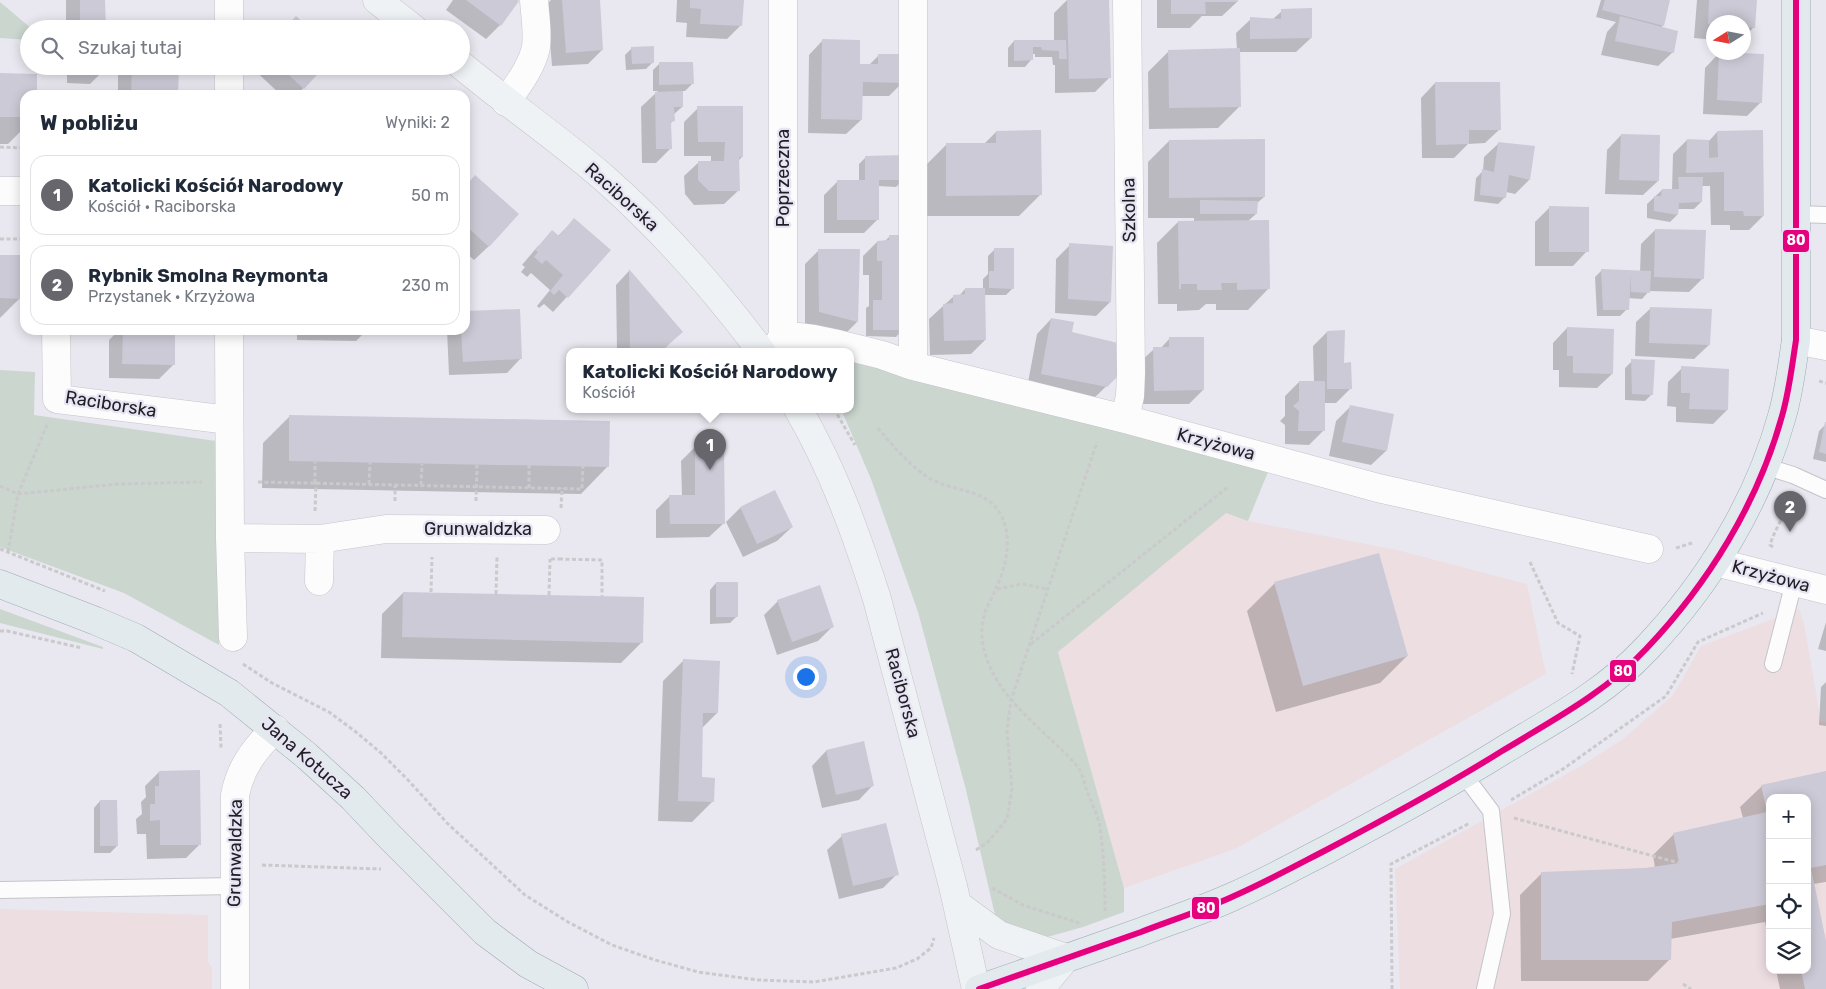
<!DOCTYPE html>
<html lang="pl">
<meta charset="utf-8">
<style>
body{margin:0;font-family:Rubik,sans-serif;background:#f6f6f7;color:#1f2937}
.controls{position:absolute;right:15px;bottom:15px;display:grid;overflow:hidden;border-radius:10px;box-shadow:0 2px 12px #0003}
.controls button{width:45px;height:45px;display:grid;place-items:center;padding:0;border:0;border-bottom:1px solid #e0e1e3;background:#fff;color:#1f2937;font:25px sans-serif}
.compass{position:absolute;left:1706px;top:15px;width:45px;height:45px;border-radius:50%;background:#fff;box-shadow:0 2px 12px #0003;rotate:259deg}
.you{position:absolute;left:805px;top:676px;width:18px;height:18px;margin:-12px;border:4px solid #fff;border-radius:50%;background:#1a73e8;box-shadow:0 0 0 8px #1a73e833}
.badge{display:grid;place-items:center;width:32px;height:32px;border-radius:50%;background:#68666d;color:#fff;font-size:16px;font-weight:700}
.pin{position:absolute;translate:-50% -41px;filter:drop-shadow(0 1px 2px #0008)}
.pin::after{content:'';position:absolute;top:26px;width:18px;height:15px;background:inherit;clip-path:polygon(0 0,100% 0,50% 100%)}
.popup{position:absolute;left:566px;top:348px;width:288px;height:65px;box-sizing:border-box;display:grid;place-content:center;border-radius:10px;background:#fff;filter:drop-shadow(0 1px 4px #0005);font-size:16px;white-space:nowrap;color:#747a83}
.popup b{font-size:19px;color:#1f2937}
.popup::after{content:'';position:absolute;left:50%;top:100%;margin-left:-10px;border:10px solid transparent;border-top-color:#fff}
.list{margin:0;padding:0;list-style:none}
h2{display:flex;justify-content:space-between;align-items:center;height:65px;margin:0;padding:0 20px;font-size:21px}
h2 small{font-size:16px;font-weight:400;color:#747a83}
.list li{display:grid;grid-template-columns:32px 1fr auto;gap:15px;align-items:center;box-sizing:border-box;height:80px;margin:0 10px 10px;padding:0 10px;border:1px solid #e0e1e3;border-radius:15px}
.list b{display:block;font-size:19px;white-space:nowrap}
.list p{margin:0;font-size:16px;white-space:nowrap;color:#747a83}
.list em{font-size:16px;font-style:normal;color:#747a83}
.icon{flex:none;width:28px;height:28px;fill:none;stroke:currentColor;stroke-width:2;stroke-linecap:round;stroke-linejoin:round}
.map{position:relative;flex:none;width:1826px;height:989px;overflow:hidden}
.search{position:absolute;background:#fff;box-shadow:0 2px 12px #0003;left:20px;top:20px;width:450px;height:55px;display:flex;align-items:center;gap:12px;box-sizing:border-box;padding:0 18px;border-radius:28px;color:#747a83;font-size:19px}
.panel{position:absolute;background:#fff;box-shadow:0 2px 12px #0003;left:20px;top:90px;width:450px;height:245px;border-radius:15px}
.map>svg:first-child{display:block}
</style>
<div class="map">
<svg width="1826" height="989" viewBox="0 0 1826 989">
<rect width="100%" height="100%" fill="#e9e8f0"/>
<!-- education -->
<path fill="#eddee2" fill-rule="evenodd" d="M1226,512L1248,521L1397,550L1527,584L1546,674L1235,849L1124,888L1058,652Z
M1799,609L1804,623L1821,722H1826V989H1400L1395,869L1581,766L1623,739L1673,695L1701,646ZM1770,798H1807V970H1770Z
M0,909L208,915V961L212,968V989H0Z"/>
<!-- green -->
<path fill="#cbd6cf" d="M0,2L32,29H29V40L0,38Z
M850,362L1094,418L1270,467L1248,521L1226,513L1058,652L1124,888V912L1083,927L1040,939L1006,927L995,915L966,790L918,612L871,479L841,409H850Z
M0,370L35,372L34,415L216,441L219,645L124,593L0,547Z
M0,609L103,647V649L0,623Z"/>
<!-- shadow -->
<path fill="#0003" d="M66,0H104V29H66Z
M453,0H515L500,25L486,39L446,10Z
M551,0H599L602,50L588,64L552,66L547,4Z
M677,0H742L741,25L727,39L686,37L687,23L676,22Z
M1067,0H1108L1109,78L1095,92L1055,93V65H1053L1052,57H1035V54H1032L1031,60L1025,67H1008V48L1014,41H1054V13Z
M1157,0H1237V2L1222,16H1202L1190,28H1157Z
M1601,0H1666L1663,25L1661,28L1673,52L1658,66L1601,55L1607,32L1616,22L1596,17Z
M1697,0H1756L1754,27L1744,37V22H1714V40L1694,38Z
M1282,11L1311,38L1296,52H1239V107L1218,128L1149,129L1148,72L1169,51L1237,50L1236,33L1251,19H1273Z
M823,40L858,65H869L879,55L903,82L889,96H861V120L846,134L808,133L809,55Z
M632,48L653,62L646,69L626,70L625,55Z
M1719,53L1761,102L1747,116L1703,114L1705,68Z
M660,63L692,84L685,91H682V107L673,115V121L670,124V149L656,163H642L641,107L658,91H653V70Z
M67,66H105V69L90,84L67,83Z
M118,66H177L176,95H118Z
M250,66H323L297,95H281Z
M0,74L36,95H25V127L8,144H0Z
M1435,83L1500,129L1485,143L1468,144L1454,158H1422L1421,98Z
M698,108L742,157L738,161L739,190L724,204L694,205L685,194L684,176L699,162H711V156H684V122Z
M996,132L1040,195L1019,216H926V165L947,144H984Z
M1717,132L1763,216L1749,230H1730V225H1711L1710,186H1701V202L1694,209H1677V215L1670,222L1647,218V204L1662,190H1672L1673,154L1687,140L1709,141Z
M1621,135L1658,181L1643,195L1605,194L1607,150Z
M1169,141L1264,197L1256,204V214L1248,221L1269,288L1248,310H1216V304H1206L1199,310L1177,311V304H1158L1157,243L1178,222H1194V218H1148V162Z
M1499,143L1533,147L1529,180L1515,194L1506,192L1505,197L1498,204L1474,201L1476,178L1483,171L1484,157Z
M866,157L903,180L896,187L878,186V219L864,233H824V195L838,181H859V164Z
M465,187L489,246L474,260L465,252Z
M1549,208L1587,251L1573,266H1535V222Z
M574,220L610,250L553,312L544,304L539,308L537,306L550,290L531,273L527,277L521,272L525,267L522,265L538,246L558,236Z
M1655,230L1703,278L1689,292L1649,291L1642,299L1627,298V309L1620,316H1597L1595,277L1602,270L1640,272L1641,244Z
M890,236L902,330L896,337L866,336V308L869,306V275H863V256L877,242H884Z
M1070,245L1111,247L1110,302L1096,316L1055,313L1056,259Z
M995,249L1013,288L1006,295H984L985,340L971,354L930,355L929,319L954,296H959L965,289H983V279L988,274V256Z
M819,250L857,322L843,336L805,326V264Z
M0,256L20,298L0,318Z
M629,271L681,332L662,351H617L616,285Z
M1651,308L1709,345L1694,359L1635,356L1636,322Z
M465,313L521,358L507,373L449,375L447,330H465Z
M1051,319L1071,333L1117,376L1092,400L1027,388L1037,334Z
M1567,328L1612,374L1597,388L1559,387V370H1553V343Z
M119,330H174L173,365L159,379L109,378V340Z
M297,330H367L356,341L297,340Z
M1327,332L1343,364L1350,389L1336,403H1323V431L1309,445L1285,444V425L1280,421L1285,416V396L1299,382H1314L1313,346Z
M1170,338L1203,390L1189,404H1140L1139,363L1154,349H1160Z
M1632,361L1652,394L1645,401L1625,400V368Z
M1682,368L1727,410L1713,424L1676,422V407L1667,406L1668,382Z
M1350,407L1386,451L1371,465L1329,456L1336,421Z
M290,416L608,466L581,494L262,488L263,443Z
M1826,424V462L1813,459L1819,431Z
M695,447L724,523L709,537L656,538V510L670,496H682L681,461Z
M740,508L792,527L777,541L743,557L726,522Z
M1378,554L1407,656L1380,683L1276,712L1247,611L1274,584Z
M716,583L737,616L730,623L710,624V590Z
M403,593L642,642L621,663L381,658L382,614Z
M778,601L832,627L818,641L777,655L764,615Z
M1826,622V651L1818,649Z
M684,660L717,713L702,728L700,779L713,801L692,822L658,821L663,681Z
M1826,682V726L1819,725L1821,687Z
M863,742L873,785L859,800L822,808L812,766L826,751Z
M159,772L200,844L186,858L147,859L146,834H137L136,819L142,814L141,802L146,797L145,786Z
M1826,772V882L1813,884L1826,943V989H1780L1776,970H1807V798H1770V944L1765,922L1670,939L1669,960L1648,981H1521L1520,895L1541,874L1655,868L1653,855L1674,834L1743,818L1740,807L1762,786Z
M100,801L117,846L110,853H94V808Z
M842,836L897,874L883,888L839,899L827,850Z"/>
<!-- building -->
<path fill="#cccad6" d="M80,0H105L106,29H80Z
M466,0H517L519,1L501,26Z
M562,0H600L603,50L566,53Z
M690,0H744L742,26L700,24L701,9L690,8Z
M1067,0H1109L1111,78L1069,79Z
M1171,0H1238V2H1205L1206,14H1171Z
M1605,0H1670L1664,26L1602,10Z
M1709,0H1757L1755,28L1744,27V22H1714V25L1708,24Z
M1312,8V38L1250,39V17L1281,19V9Z
M296,16L310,29H284Z
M1620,16L1678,31L1674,53L1615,41Z
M822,39L860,40V64H878V54H904V83L863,82L862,120L821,119Z
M1014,40H1066L1067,59H1059V51L1042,50L1041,47H1033V60L1014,61Z
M654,46V63L632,64L631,47Z
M1240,48L1241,107L1169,108L1168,50Z
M1719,52L1764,54L1762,103L1717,100Z
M659,62H693L694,84L659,85Z
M81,66H106V70L81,69Z
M132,66H179L178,95H131Z
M279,66H325L304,89Z
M0,73L37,74V95H25V117H0Z
M1435,82H1500L1501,130H1469V144L1436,145Z
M683,91V107H674L675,121L671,122L672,149H656L655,92Z
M697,106H743V157H739L740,191H709L698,180V161H724L725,142H698Z
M1041,130L1042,195L946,196V143H996V131Z
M1763,130L1764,216H1744L1743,211H1724V172L1686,173L1687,139L1709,140V158L1718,157L1717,131Z
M1621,134L1660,135L1659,181L1619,180Z
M1265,139V197L1169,198V140Z
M1498,142L1535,146L1530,180L1509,175L1506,198L1480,195L1482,169L1494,172Z
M905,155V180H879V220H837V180H865V156Z
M475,175L519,214L489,247L465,225V187Z
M1678,177H1703L1702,202L1679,203L1678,215L1654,211V196H1661L1662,189H1679Z
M1200,200L1258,201L1257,214H1200Z
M1549,206L1589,207V252H1549Z
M574,218L611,250L568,298L559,290L554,295L550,291L563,275L546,260L542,264L534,257L538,252L535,250L552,230L559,236Z
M1269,220L1270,289L1237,290V283H1221L1222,290H1197V284H1181V289H1179L1178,221Z
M1655,229L1706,230L1704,279L1654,277Z
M889,235H903L904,330H873V300H882V261H877V241L889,240Z
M1069,243L1113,246L1111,302L1068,299Z
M994,248H1014V289L989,288V271H994Z
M818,249H860L858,322L819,312Z
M0,255H22L21,299L0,298Z
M629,269L683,332L661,351H630Z
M1601,269L1651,271L1650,293L1631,292V273L1629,310H1603Z
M965,288H985L986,340L944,341L943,304L953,303V295L965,294Z
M1650,307L1712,309L1710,345L1649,343Z
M520,309L522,359L463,362L461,330H465V311Z
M1051,318L1074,322L1072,332L1118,343V376L1107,387L1041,374Z
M1567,327L1614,329L1613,374L1573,373V356H1567Z
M123,330H175V365L122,364Z
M1345,330L1344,363L1351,362L1352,389H1327V331Z
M1169,337H1204V390L1154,391L1153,347H1169Z
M1631,359L1655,360L1653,395L1632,394Z
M1681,366L1729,369L1728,410L1689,409L1690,393H1681Z
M1299,381H1325V431H1298L1299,411L1293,406L1299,401Z
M1350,405L1394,414L1387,451L1342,442Z
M289,415L610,421L609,467L289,461Z
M1825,422H1826V454L1819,452Z
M724,445L725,524H670L669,495H695V446Z
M775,490L793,527L757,544L740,507Z
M1379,553L1408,656L1303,686L1274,582Z
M716,582H738V617H716Z
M820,585L834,627L792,642L777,600Z
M403,592L644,597L643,643L402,637Z
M683,659L720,661L718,713H703L702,777L715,778L714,802L678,801Z
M864,741L874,786L836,795L826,750Z
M200,770L201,845H160V820L150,821V804H155V786H159V771Z
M1826,771V865L1811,868L1826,941V989H1805L1801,970H1807V798H1770V904L1672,922L1671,960H1541V872L1645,868L1679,863L1673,833L1767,812L1761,785Z
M100,800H117L118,846H100Z
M886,823L899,875L853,886L841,834Z"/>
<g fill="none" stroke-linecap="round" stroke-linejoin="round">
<!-- lane casing -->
<g stroke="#c5c4ca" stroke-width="18">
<path id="lane" d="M1797,214L1826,215
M1764,466L1793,475L1826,490
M1773,664L1794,582
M1464,775L1491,811L1502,914L1485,989
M0,890L234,886"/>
</g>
<!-- street casing -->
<g stroke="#c5c4ca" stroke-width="29">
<path id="street" d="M229,0V29
M229,66V95
M506,102C517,86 532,67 536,47C538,32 535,15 534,0
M0,191H25
M56,330L57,399L229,420
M229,330L230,538L233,637
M783,335L814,339L838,344L882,355L913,366L1125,419L1378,488L1649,549
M1796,340L1826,346
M773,350L779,343L783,335V0
M913,366V0
M1125,419L1130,396L1131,373L1127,0
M230,538L320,539L319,581
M320,539L386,529L546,530
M1715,562L1826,590
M235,989V795C240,768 255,748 275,729"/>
</g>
<!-- secondary casing -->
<g stroke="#c5c4ca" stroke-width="29">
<path id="secondary" d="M377,0L414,29
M461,65C508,104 558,138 604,178C663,230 714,288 761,351
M798,409C833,469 856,533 877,599L953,886L976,989
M958,905L999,935L1066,958L1040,989"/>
</g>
<!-- primary casing -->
<g stroke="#9eaab3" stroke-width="29">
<path id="primary" d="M0,584L96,621L136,638L229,693L307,756L353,798L389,836L485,932L528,964L574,989
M979,989C1033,970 1087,951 1141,932C1172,920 1204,910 1234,896C1266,882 1297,865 1328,849C1387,818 1446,786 1502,751C1553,720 1605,693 1646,649C1708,584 1758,503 1782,416C1789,392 1792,366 1796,340V0"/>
</g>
<!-- path -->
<path stroke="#cac9cc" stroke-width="3" stroke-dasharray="4 2.5" stroke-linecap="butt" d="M0,147L25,148
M0,239H25
M1819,381L1826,383
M834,409L855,445
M878,428C893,446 909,465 929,478C953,492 986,488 1001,515C1013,538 1006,567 996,588C993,597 986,607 984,616C981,628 981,642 985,653C999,702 1046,730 1077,766C1083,773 1084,783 1087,791C1091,802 1098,815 1100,827C1104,855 1105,885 1105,914
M258,482L582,489L583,466
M315,483V462
M369,484L370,463
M421,485L422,464
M0,486L18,494L118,484L202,482
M529,488V465
M395,501V485
M476,501L477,465
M561,508L562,488
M315,511L316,483
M1773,547L1770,545C1775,528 1785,517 1789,498
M1676,548L1692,543
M0,549L105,591
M8,552L18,494L47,425
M551,559H559
M559,559L602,560V596
M1530,562L1558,623L1580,636L1572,674
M997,589L1022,584L1047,589
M431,592L432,557
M496,594L497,557
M549,595L550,559
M0,631H7L82,648
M1031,644L1228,487
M243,664L272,683L329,712L356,732L381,753L408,780L447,823L525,895L568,922L612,945L655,960L698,972L758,980L814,982L896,968L917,959L931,948L934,938
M220,724L221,748
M1511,800L1563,769L1666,696L1698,642L1763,613
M1514,818L1679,863
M976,850L988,842L1007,819L1012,789L1007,731L1011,700L1097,442
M262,865L381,869
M992,888L1023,905L1079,923
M1683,984L1691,989
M1392,989L1391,864L1470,823"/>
<!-- lane -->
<use href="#lane" stroke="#fcfcfd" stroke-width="16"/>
<!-- street -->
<use href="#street" stroke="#fcfcfd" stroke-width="28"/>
<!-- secondary -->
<use href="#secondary" stroke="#eff2f5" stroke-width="28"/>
<!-- primary -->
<use href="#primary" stroke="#e2eaed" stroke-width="28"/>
<!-- bus-1 casing -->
<g stroke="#e7e4f3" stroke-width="10">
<path id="bus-1" d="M979,989C1033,970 1087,951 1141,932C1172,920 1204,910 1234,896C1266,882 1297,865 1328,849C1387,818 1446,786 1502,751C1553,720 1605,693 1646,649C1708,584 1758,503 1782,416C1789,392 1792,366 1796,340V0"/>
</g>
<!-- bus-1 -->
<use href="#bus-1" stroke="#e5007d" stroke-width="6"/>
</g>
<g text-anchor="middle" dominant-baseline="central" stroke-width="4.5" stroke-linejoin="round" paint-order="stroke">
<!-- street labels -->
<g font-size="18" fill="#222026" stroke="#e7e4f3">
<text transform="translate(783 178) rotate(-90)">Poprzeczna</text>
<text transform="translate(622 197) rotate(42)">Raciborska</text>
<text transform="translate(1129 210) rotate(-91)">Szkolna</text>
<text transform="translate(111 404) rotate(9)">Raciborska</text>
<text transform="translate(1216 444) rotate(15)">Krzyżowa</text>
<text x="478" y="529">Grunwaldzka</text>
<text transform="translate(1771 576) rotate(15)">Krzyżowa</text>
<text transform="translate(903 693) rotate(75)">Raciborska</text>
<text transform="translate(307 758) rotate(41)">Jana Kotucza</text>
<text transform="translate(235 853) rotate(-89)">Grunwaldzka</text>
</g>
</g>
<g stroke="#e7e4f3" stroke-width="2">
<rect x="1782" y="229" width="28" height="24" rx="5" fill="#e5007d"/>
<rect x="1609" y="659" width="28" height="24" rx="5" fill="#e5007d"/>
<rect x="1191" y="896" width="29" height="24" rx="5" fill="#e5007d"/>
</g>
<g font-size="14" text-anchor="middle" font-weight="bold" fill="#fff">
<text x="1796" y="245">80</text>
<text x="1623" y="676">80</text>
<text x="1206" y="913">80</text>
</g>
</svg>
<div class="controls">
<button>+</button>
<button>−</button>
<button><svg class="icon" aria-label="locate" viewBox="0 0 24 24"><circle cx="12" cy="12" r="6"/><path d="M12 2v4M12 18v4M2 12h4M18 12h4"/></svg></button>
<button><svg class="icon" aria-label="layers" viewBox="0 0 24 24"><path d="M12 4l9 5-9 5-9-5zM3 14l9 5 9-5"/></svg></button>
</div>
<svg class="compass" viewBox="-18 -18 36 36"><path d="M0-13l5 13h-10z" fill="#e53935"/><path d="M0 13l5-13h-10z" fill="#747a83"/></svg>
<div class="you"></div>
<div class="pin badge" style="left:710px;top:470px">1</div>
<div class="popup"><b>Katolicki Kościół Narodowy</b>Kościół</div>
<div class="pin badge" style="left:1790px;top:532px">2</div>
<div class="search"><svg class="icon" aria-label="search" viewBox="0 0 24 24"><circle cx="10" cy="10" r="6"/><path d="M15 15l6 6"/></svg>Szukaj tutaj</div>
<section class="panel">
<h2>W pobliżu<small>Wyniki: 2</small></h2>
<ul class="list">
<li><span class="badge">1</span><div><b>Katolicki Kościół Narodowy</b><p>Kościół · Raciborska</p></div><em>50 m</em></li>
<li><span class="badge">2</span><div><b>Rybnik Smolna Reymonta</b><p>Przystanek · Krzyżowa</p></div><em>230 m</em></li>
</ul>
</section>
</div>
